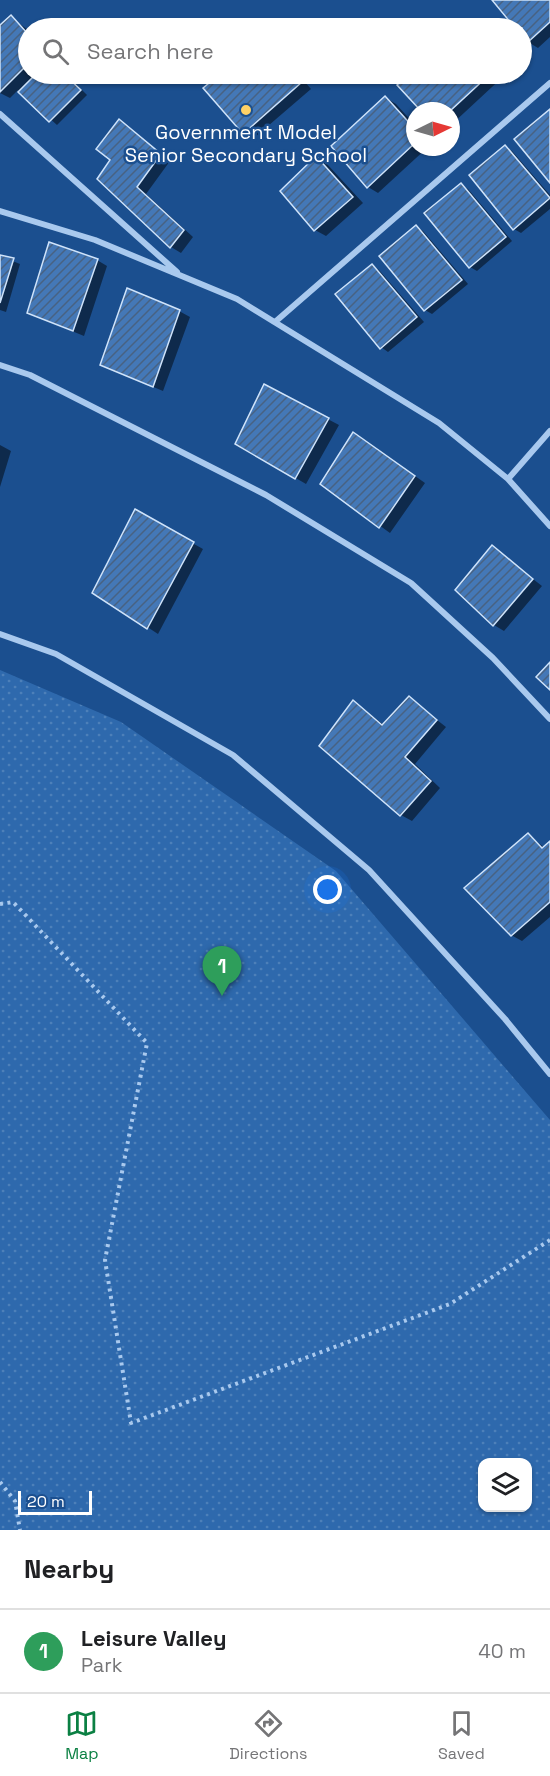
<!DOCTYPE html>
<style>
body{margin:0;font-family:"Space Grotesk",sans-serif;background:#f2f2f2;color:#202124}
.controls{position:absolute;right:18px;bottom:18px;display:grid;overflow:hidden;border-radius:12px;box-shadow:0 2px 4px #0004}
.controls button{width:54px;height:54px;display:grid;place-items:center;padding:0;border:0;border-bottom:2px solid #e0e0e0;background:#fff;color:#202124;font:30px sans-serif}
.compass{position:absolute;left:406px;top:102px;width:54px;height:54px;border-radius:50%;background:#fff;box-shadow:0 2px 4px #0004;rotate:85deg}
.scale{position:absolute;left:18px;bottom:15px;width:74px;box-sizing:border-box;padding-left:6px;border:3px solid #fff;border-top:0;font-size:16px;line-height:21px;white-space:nowrap;color:#fff;-webkit-text-stroke:4px #1b4f8f;paint-order:stroke}
.you{position:absolute;left:328px;top:890px;width:21px;height:21px;margin:-15px;border:4px solid #fff;border-radius:50%;background:#1a73e8;box-shadow:0 0 0 9px #1a73e833}
.badge{display:grid;place-items:center;width:39px;height:39px;border-radius:50%;background:#0b8043;color:#fff;font-size:20px;font-weight:700}
.pin{position:absolute;translate:-50% -50px;filter:drop-shadow(0 2px 3px #0008)}
.pin::after{content:'';position:absolute;top:32px;width:21px;height:18px;background:inherit;clip-path:polygon(0 0,100% 0,50% 100%)}
.list{margin:0;padding:0;list-style:none}
h2{display:flex;justify-content:space-between;align-items:center;height:78px;margin:0;padding:0 24px;font-size:26px}
h2 small{font-size:20px;font-weight:400;color:#757577}
.list li{display:grid;grid-template-columns:39px 1fr auto;gap:18px;align-items:center;box-sizing:border-box;height:84px;padding:0 24px;border-top:2px solid #e0e0e0}
.list b{display:block;font-size:22px;white-space:nowrap}
.list p{margin:0;font-size:20px;white-space:nowrap;color:#757577}
.list em{font-size:20px;font-style:normal;color:#757577}
.icon{flex:none;width:33px;height:33px;fill:none;stroke:currentColor;stroke-width:2;stroke-linecap:round;stroke-linejoin:round}
.map{position:relative;flex:none;width:550px;height:1530px;overflow:hidden}
.search{position:absolute;background:#fff;box-shadow:0 2px 4px #0004;left:18px;right:18px;top:18px;height:66px;display:flex;align-items:center;gap:15px;box-sizing:border-box;padding:0 21px;border-radius:33px;color:#757577;font-size:22px}
.sheet{height:162px;background:#fff}
nav{display:flex;justify-content:space-around;align-items:center;box-sizing:border-box;height:84px;border-top:2px solid #e0e0e0;background:#fff;font-size:16px;color:#757577}
nav a{display:grid;justify-items:center;gap:3px}
nav .on{color:#0b8043}
.map>svg:first-child{display:block}
</style>
<div class="map">
<svg width="550" height="1530" viewBox="0 0 550 1530">
<defs>
<pattern id="park-dots" width="8" height="8" patternUnits="userSpaceOnUse" patternTransform="scale(1.5)"><rect width="8" height="8" fill="#2e69ad"/><path d="M2 2h.1M6 6h.1" fill="none" stroke="#4d80b9" stroke-width="1.8" stroke-linecap="round"/></pattern>
<pattern id="building-hatch" width="6" height="6" patternUnits="userSpaceOnUse" patternTransform="scale(1.5)"><rect width="6" height="6" fill="#4478b7"/><path d="M-1 1l2-2M0 6l6-6M5 7l2-2" fill="none" stroke="#486282"/></pattern>
</defs>
<rect width="100%" height="100%" fill="#1b4f8f"/>
<!-- park -->
<path fill="url(#park-dots)" fill-rule="evenodd" d="M0,670L121,722L336,871L550,1120V1530H0ZM482,1462H528V1508H482Z"/>
<!-- shadow -->
<path fill="#0007" d="M550,0V37L538,48L528,42L522,35V28H516L494,1Z
M11,17L28,30V74H66L87,95L57,125L18,90L10,98L0,93V27Z
M222,74H298L311,89L254,138L244,132L205,88Z
M412,74H506L451,125V111H423L399,85Z
M386,98L396,104L415,125V147H428L378,193L368,187Z
M119,121L170,161L146,194L193,237L181,253L171,247L99,178L112,159Z
M505,147L512,151L550,195V209L521,233L514,229Z
M317,158L327,164L363,203L326,236L315,230Z
M461,185L468,189L512,241L477,271L470,267Z
M416,227L423,231L468,284L432,314L425,310Z
M0,256L20,264L6,312L0,310Z
M97,260L107,266L84,336L28,313Z
M372,265L379,270L424,322L388,352L381,347Z
M179,311L190,317L163,391L113,370Z
M265,386L339,425L306,484L237,444Z
M364,440L425,483L390,533L322,484Z
M0,445L11,451L0,487Z
M135,511L203,549L158,634L94,592Z
M492,547L542,586L504,631L494,625L457,590Z
M409,698L446,727L415,764L440,788L412,821L401,815L354,702L384,725Z
M528,835L545,848L550,843V917L522,941L511,935Z"/>
<!-- building -->
<path fill="url(#building-hatch)" stroke="#cfe3fa" stroke-width="1.5" d="M492,0H550V22L527,43L522,37V28H515Z
M11,15L28,34V64L0,92V25Z
M465,21L472,28H458Z
M36,74H64L81,90L49,122L18,92Z
M220,74H294L302,82L243,134L203,88Z
M409,74H490L450,111H421L397,85Z
M385,96L415,129V143L367,188L331,146Z
M550,109V183L514,139Z
M119,119L161,154L137,187L184,230L170,248L97,179L110,160L96,149Z
M505,145L550,198L513,230L469,175Z
M316,156L353,197L314,231L280,191Z
M461,183L506,237L469,268L424,213Z
M416,225L462,280L424,311L379,256Z
M49,242L98,259L73,331L27,313Z
M0,255L14,258L0,303Z
M372,264L417,317L380,349L335,294Z
M127,288L180,310L153,387L100,365Z
M264,384L329,418L295,479L235,444Z
M353,432L415,476L379,528L320,484Z
M135,509L194,542L147,629L92,593Z
M492,545L533,579L493,626L455,590Z
M550,662V690L536,677Z
M409,696L437,720L405,757L431,781L400,816L319,746L353,700L382,725Z
M528,833L542,848L550,841V902L511,936L464,888Z"/>
<g fill="none" stroke-linecap="round" stroke-linejoin="round">
<!-- path -->
<path stroke="#a9c9ee" stroke-width="4" stroke-dasharray="3 4.5" stroke-linecap="butt" d="M0,904L13,902L147,1043L105,1260L131,1423L450,1304L550,1240
M0,1482L15,1501L20,1530"/>
<!-- street -->
<path stroke="#a9c9ee" stroke-width="6" d="M0,114L177,272
M0,211L95,240L237,299L439,423L508,479L550,526
M275,322L550,83
M0,365L30,375L266,495L411,583L493,658L550,719
M508,479L550,431
M0,634L56,654L233,755L369,870L505,1019L550,1074"/>
</g>
<!-- markers -->
<circle fill="#ffd166" stroke="#1b4f8f" stroke-width="2" cx="246" cy="110" r="6"/>
<g text-anchor="middle" dominant-baseline="central" stroke-width="5" stroke-linejoin="round" paint-order="stroke">
<!-- poi labels -->
<g font-size="20" fill="#fff" stroke="#1b4f8f">
<text x="246" y="132">Government Model<tspan x="246" dy="23">Senior Secondary School</tspan></text>
</g>
</g>
</svg>
<div class="controls">
<button><svg class="icon" aria-label="layers" viewBox="0 0 24 24"><path d="M12 4l9 5-9 5-9-5zM3 14l9 5 9-5"/></svg></button>
</div>
<svg class="compass" viewBox="-18 -18 36 36"><path d="M0-13l5 13h-10z" fill="#e53935"/><path d="M0 13l5-13h-10z" fill="#757577"/></svg>
<div class="scale">20 m</div>
<div class="you"></div>
<div class="pin badge" style="left:222px;top:996px;background:#2e9e5b">1</div>
<div class="search"><svg class="icon" aria-label="search" viewBox="0 0 24 24"><circle cx="10" cy="10" r="6"/><path d="M15 15l6 6"/></svg>Search here</div>
</div>
<section class="sheet">
<h2>Nearby<small></small></h2>
<ul class="list">
<li><span class="badge" style="background:#2e9e5b">1</span><div><b>Leisure Valley</b><p>Park</p></div><em>40 m</em></li>
</ul>
</section>
<nav>
<a class="on"><svg class="icon" aria-label="map" viewBox="0 0 24 24"><path d="M3 6l6-2 6 2 6-2v14l-6 2-6-2-6 2zM9 4v14M15 6v14"/></svg>Map</a>
<a><svg class="icon" aria-label="directions" viewBox="0 0 24 24"><path d="M12 3l9 9-9 9-9-9zM9 14v-3h6M13 9l2 2-2 2"/></svg>Directions</a>
<a><svg class="icon" aria-label="saved" viewBox="0 0 24 24"><path d="M7 4h10v16l-5-4-5 4z"/></svg>Saved</a>
</nav>
